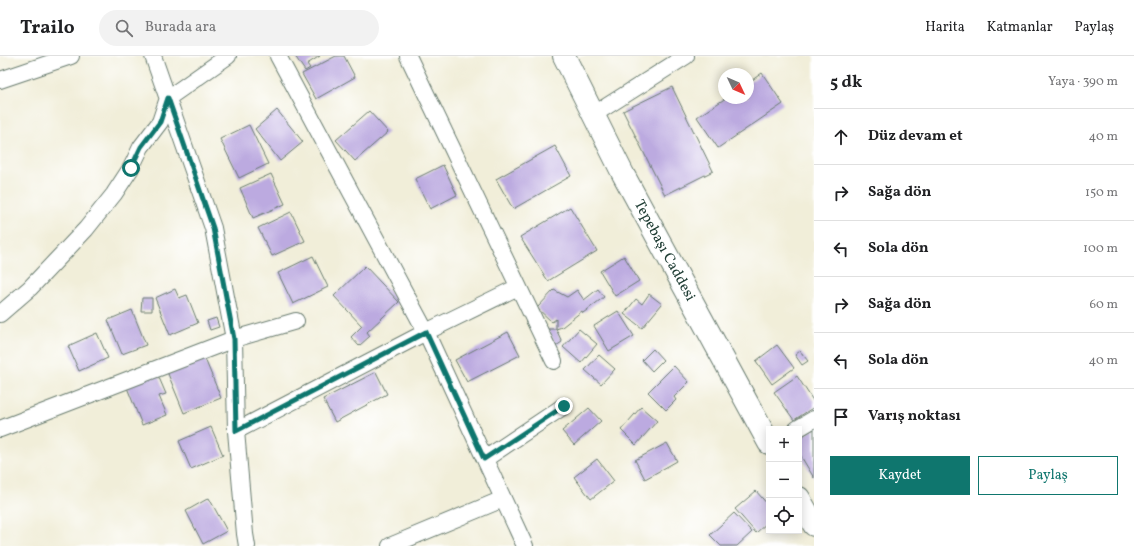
<!DOCTYPE html>
<html lang="tr">
<meta charset="utf-8">
<style>
body{margin:0;font-family:Vollkorn,serif;background:#f2f2f2;color:#202124}
.controls{position:absolute;right:12px;bottom:12px;display:grid;overflow:hidden;border-radius:0px;box-shadow:0 2px 10px #0003}
.controls button{width:36px;height:36px;display:grid;place-items:center;padding:0;border:0;border-bottom:1px solid #e0e0e0;background:#fff;color:#202124;font:20px sans-serif}
.compass{position:absolute;left:718px;top:12px;width:36px;height:36px;border-radius:50%;background:#fff;box-shadow:0 2px 10px #0003;rotate:134deg}
.stop{position:absolute;width:12px;height:12px;margin:-9px;border:3px solid #0f766e;border-radius:50%;background:#fff}
.stop.end{background:#0f766e;border-color:#fff;box-shadow:0 1px 4px #0008}
.list{margin:0;padding:0;list-style:none}
h2{display:flex;justify-content:space-between;align-items:center;height:52px;margin:0;padding:0 16px;font-size:17px}
h2 small{font-size:13px;font-weight:400;color:#757577}
.list li{display:grid;grid-template-columns:26px 1fr auto;gap:12px;align-items:center;box-sizing:border-box;height:56px;padding:0 16px;border-top:1px solid #e0e0e0}
.list b{display:block;font-size:15px;white-space:nowrap}
.list em{font-size:13px;font-style:normal;color:#757577}
.actions{display:flex;gap:8px;padding:12px 16px}
.actions a{flex:1;padding:9px 0;border:1px solid #0f766e;border-radius:0px;text-align:center;font-size:14px;color:#0f766e}
.actions .main{background:#0f766e;color:#fff}
.icon{flex:none;width:22px;height:22px;fill:none;stroke:currentColor;stroke-width:2;stroke-linecap:round;stroke-linejoin:round}
.map{position:relative;flex:none;width:814px;height:490px;overflow:hidden}
header{display:flex;align-items:center;gap:24px;box-sizing:border-box;height:56px;padding:0 20px;background:#fff;border-bottom:1px solid #e0e0e0}
header strong{font-size:19px}
nav{display:flex;gap:22px;margin-inline-start:auto;font-size:14px}
.search{width:280px;height:36px;background:#f2f2f2;display:flex;align-items:center;gap:10px;box-sizing:border-box;padding:0 14px;border-radius:22px;color:#757577;font-size:15px}
main{display:flex}
aside{flex:1;background:#fff}
.map>svg:first-child{display:block}
</style>
<header>
<strong>Trailo</strong>
<div class="search"><svg class="icon" aria-label="search" viewBox="0 0 24 24"><circle cx="10" cy="10" r="6"/><path d="M15 15l6 6"/></svg>Burada ara</div>
<nav><a>Harita</a><a>Katmanlar</a><a>Paylaş</a></nav>
</header>
<main>
<div class="map">
<svg width="814" height="490" viewBox="0 0 814 490">
<rect width="100%" height="100%" fill="#fff"/>
<filter id="ink" filterUnits="userSpaceOnUse"><feTurbulence type="fractalNoise" baseFrequency=".025" numOctaves="2"/><feDisplacementMap in="SourceGraphic" scale="8" xChannelSelector="R" yChannelSelector="G"/><feConvolveMatrix kernelMatrix="1 2 1 2 8 2 1 2 1" color-interpolation-filters="sRGB"/></filter>
<filter id="wash" filterUnits="userSpaceOnUse"><feTurbulence type="fractalNoise" baseFrequency=".012" numOctaves="4" result="noise"/><feDisplacementMap in="SourceGraphic" scale="16" xChannelSelector="R" yChannelSelector="G"/><feGaussianBlur stdDeviation="0.9" result="paint"/><feColorMatrix in="noise" values="0 0 0 0 0 0 0 0 0 0 0 0 0 0 0 0 0 1.4 0 .05"/><feComposite in="paint" operator="in"/></filter>
<g filter="url(#wash)">
<rect width="100%" height="100%" fill="#f1eed9"/>
<g id="blocks">
<!-- building -->
<path fill="#bcaae0" d="M295,0H320L307,8L310,12L305,15Z
M336,0H344L355,21L316,43L302,18Z
M762,17L783,48L718,92L697,61L726,42H748V27Z
M672,31L713,115L665,139L623,55Z
M277,54L303,86L280,105L255,73Z
M369,55L388,76L355,105L336,84Z
M249,69L268,108L239,122L220,83Z
M555,90L571,120L513,153L496,123Z
M443,109L457,139L430,153L415,123Z
M271,118L285,148L253,162L240,132Z
M570,151L597,195L548,225L520,181Z
M291,156L305,185L272,200L258,172Z
M313,200L328,231L293,248L278,217Z
M624,200L639,225L615,240L600,215Z
M365,210L399,246L367,276L370,280L359,290L351,281L362,270L334,240Z
M175,233L179,242L187,239L198,267L170,279L155,242Z
M598,233L604,241L583,257L582,255L562,271L556,273V263L552,266L537,252L554,234L567,241L577,234L584,244Z
M649,238L662,248L642,272L624,258L636,243L642,248Z
M142,242H152V255H141Z
M132,254L146,289L122,298L108,264Z
M618,255L634,280L609,295L594,270Z
M216,262L219,271L210,274L207,265Z
M548,273H556L562,286L556,290Z
M579,273L597,288L581,307L563,291Z
M508,276L520,299L467,326L455,304Z
M97,277L108,302L79,315L68,290Z
M777,289L794,312L772,328L756,305Z
M653,293L663,304L652,315L642,304Z
M800,295L808,305L802,309L795,299Z
M203,298L221,342L184,357L166,313Z
M599,299L615,313L601,328L585,314Z
M674,310L689,326L674,341L676,344L666,354L648,336Z
M376,316L387,338L335,366L323,343Z
M157,317L166,338L159,340L167,359L142,369L126,329Z
M797,320L814,346V351L794,364L774,336Z
M641,351L657,365L636,389L621,374Z
M589,352L601,365L574,389L562,375Z
M211,371L223,399L191,413L179,385Z
M814,373V422L799,397V382Z
M667,387L677,405L645,423L635,404Z
M597,403L614,425L591,443L574,421Z
M756,435L769,450V465L756,477L735,453Z
M209,442L227,475L203,488L186,455Z
M734,457L752,476L737,490H721L710,479Z"/>
</g>
</g>
<g filter="url(#ink)">
<use href="#blocks" fill-opacity="0" stroke="#687b6e" stroke-width="1"/>
<g fill="none" stroke-linecap="round" stroke-linejoin="round">
<!-- minor casing -->
<g stroke="#687b6e" stroke-width="18">
<path id="minor" d="M153,0L213,172L234,283L236,375L245,478L247,490
M278,0L426,276L525,490
M408,0L554,305
M0,24L71,0
M593,59L686,0
M0,258L30,232L86,173L114,138L131,112L141,91L160,66L168,42L228,0
M0,373L234,283L296,265
M797,373L814,363
M236,375L426,276L518,231
M485,403L564,350
M390,490L503,443"/>
</g>
<!-- secondary casing -->
<g stroke="#687b6e" stroke-width="24">
<g id="secondary">
<path id="s1" d="M564,0L623,118L769,387"/>
<path d="M799,442L814,469"/>
</g>
</g>
<!-- minor -->
<use href="#minor" stroke="#fff" stroke-width="16"/>
<!-- secondary -->
<use href="#secondary" stroke="#fff" stroke-width="22"/>
</g>
</g>
<g fill="none" stroke-linecap="round" stroke-linejoin="round" filter="url(#ink)">
<!-- route -->
<path stroke="#0f766e" stroke-width="5" d="M131,112L141,91L160,66L168,42L213,172L234,283L236,375L426,276L484,403L564,350"/>
</g>
<g text-anchor="middle" dominant-baseline="central" stroke-width="4" stroke-linejoin="round" paint-order="stroke">
<!-- street labels -->
<g font-size="15" fill="#1f3d34" stroke="#fff">
<text stroke="none"><textPath href="#s1" startOffset="219">Tepebaşı Caddesi</textPath></text>
</g>
</g>
</svg>
<div class="controls">
<button>+</button>
<button>−</button>
<button><svg class="icon" aria-label="locate" viewBox="0 0 24 24"><circle cx="12" cy="12" r="6"/><path d="M12 2v4M12 18v4M2 12h4M18 12h4"/></svg></button>
</div>
<svg class="compass" viewBox="-18 -18 36 36"><path d="M0-13l5 13h-10z" fill="#e53935"/><path d="M0 13l5-13h-10z" fill="#757577"/></svg>
<div class="stop" style="left:131px;top:112px"></div>
<div class="stop end" style="left:564px;top:350px"></div>
</div>
<aside>
<h2>5 dk<small>Yaya · 390 m</small></h2>
<ul class="list">
<li><svg class="icon" aria-label="ahead" viewBox="0 0 24 24"><path d="M12 20V5M6 11l6-6 6 6"/></svg><div><b>Düz devam et</b></div><em>40 m</em></li>
<li><svg class="icon" aria-label="right" viewBox="0 0 24 24"><path d="M7 20v-9h11M14 6l5 5-5 5"/></svg><div><b>Sağa dön</b></div><em>150 m</em></li>
<li><svg class="icon" aria-label="left" viewBox="0 0 24 24"><path d="M17 20v-9H6M10 6l-5 5 5 5"/></svg><div><b>Sola dön</b></div><em>100 m</em></li>
<li><svg class="icon" aria-label="right" viewBox="0 0 24 24"><path d="M7 20v-9h11M14 6l5 5-5 5"/></svg><div><b>Sağa dön</b></div><em>60 m</em></li>
<li><svg class="icon" aria-label="left" viewBox="0 0 24 24"><path d="M17 20v-9H6M10 6l-5 5 5 5"/></svg><div><b>Sola dön</b></div><em>40 m</em></li>
<li><svg class="icon" aria-label="arrive" viewBox="0 0 24 24"><path d="M6 21V4h12l-3 4 3 4H6"/></svg><div><b>Varış noktası</b></div></li>
</ul>
<div class="actions"><a class="main">Kaydet</a><a>Paylaş</a></div>
</aside>
</main>
